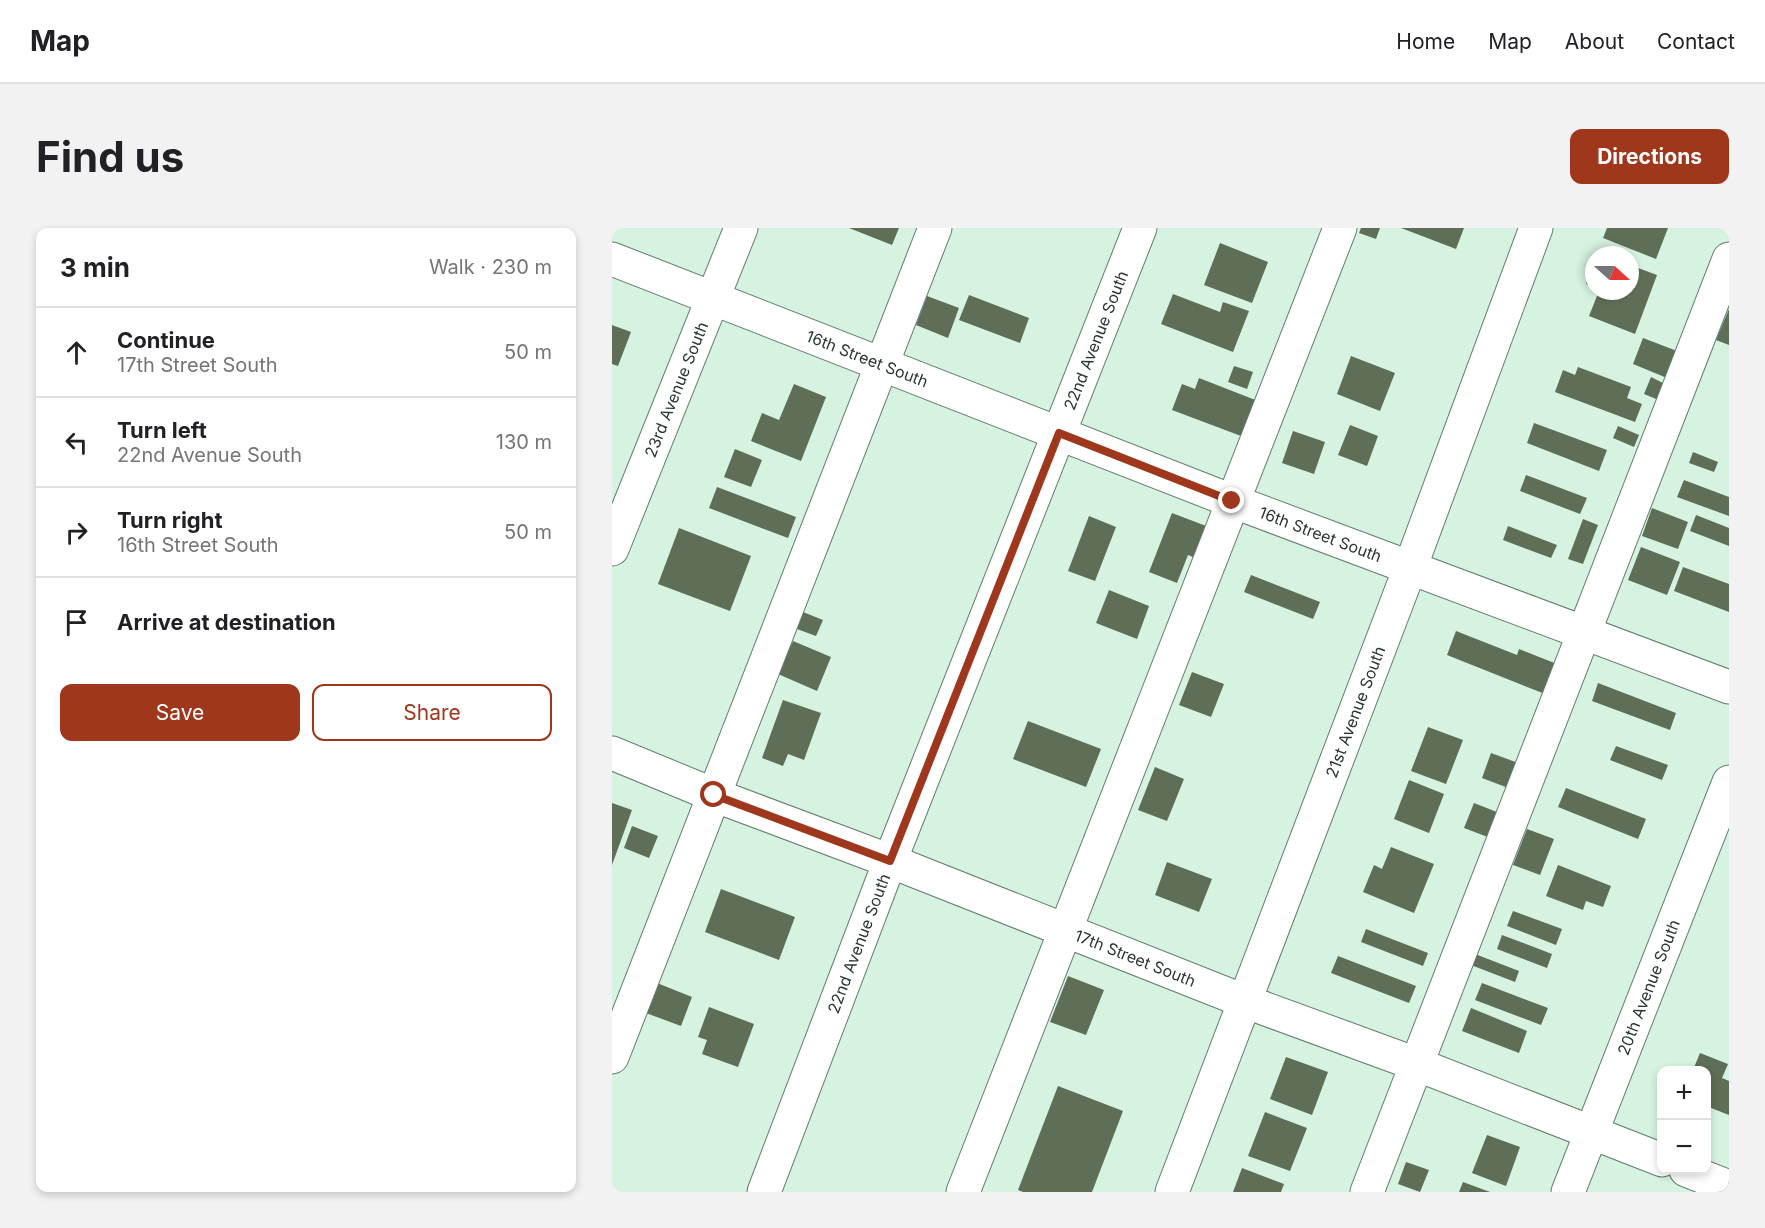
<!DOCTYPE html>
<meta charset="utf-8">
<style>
body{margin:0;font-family:Inter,sans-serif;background:#f2f2f2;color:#202124}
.controls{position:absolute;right:18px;bottom:18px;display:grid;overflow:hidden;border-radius:12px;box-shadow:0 3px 9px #0003}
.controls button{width:54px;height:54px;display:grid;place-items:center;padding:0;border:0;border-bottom:2px solid #e0e0e0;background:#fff;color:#202124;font:30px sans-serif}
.compass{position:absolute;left:973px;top:18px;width:54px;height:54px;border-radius:50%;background:#fff;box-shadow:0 3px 9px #0003;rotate:111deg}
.stop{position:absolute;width:18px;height:18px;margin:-14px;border:4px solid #9f371c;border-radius:50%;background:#fff}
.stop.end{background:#9f371c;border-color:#fff;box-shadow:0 2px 6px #0008}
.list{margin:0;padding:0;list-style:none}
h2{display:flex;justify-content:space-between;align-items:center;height:78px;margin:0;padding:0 24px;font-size:26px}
h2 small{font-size:20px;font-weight:400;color:#757577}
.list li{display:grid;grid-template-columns:39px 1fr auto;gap:18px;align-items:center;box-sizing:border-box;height:90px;padding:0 24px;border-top:2px solid #e0e0e0}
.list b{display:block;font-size:22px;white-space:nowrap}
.list p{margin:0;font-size:20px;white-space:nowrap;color:#757577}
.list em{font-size:20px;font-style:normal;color:#757577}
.actions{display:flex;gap:12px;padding:18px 24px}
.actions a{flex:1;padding:14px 0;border:2px solid #9f371c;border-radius:12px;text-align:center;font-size:21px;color:#9f371c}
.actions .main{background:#9f371c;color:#fff}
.icon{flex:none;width:33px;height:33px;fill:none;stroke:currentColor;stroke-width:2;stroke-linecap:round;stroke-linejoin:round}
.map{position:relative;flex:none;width:1117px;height:964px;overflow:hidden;border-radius:12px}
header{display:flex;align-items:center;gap:36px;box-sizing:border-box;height:84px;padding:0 30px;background:#fff;border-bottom:2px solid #e0e0e0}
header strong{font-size:28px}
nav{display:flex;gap:33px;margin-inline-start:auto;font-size:21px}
.intro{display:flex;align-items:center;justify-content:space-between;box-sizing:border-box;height:144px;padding:0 36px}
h1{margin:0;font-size:42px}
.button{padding:15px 27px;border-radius:12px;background:#9f371c;color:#fff;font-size:21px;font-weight:700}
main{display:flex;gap:36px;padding:0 36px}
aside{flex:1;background:#fff;border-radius:12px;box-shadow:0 3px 9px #0003}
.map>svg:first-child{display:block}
</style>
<header>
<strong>Map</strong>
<nav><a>Home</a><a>Map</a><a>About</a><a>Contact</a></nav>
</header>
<div class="intro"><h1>Find us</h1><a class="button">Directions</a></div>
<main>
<aside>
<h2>3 min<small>Walk · 230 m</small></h2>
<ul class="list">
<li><svg class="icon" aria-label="ahead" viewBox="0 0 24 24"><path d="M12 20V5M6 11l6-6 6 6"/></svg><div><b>Continue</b><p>17th Street South</p></div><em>50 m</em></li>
<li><svg class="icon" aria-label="left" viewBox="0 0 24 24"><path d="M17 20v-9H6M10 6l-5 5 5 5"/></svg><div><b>Turn left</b><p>22nd Avenue South</p></div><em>130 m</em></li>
<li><svg class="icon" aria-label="right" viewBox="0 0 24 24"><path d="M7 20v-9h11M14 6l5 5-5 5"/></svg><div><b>Turn right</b><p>16th Street South</p></div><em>50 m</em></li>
<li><svg class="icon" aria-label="arrive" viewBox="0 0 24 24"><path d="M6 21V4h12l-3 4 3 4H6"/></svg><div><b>Arrive at destination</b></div></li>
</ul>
<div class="actions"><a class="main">Save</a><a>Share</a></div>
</aside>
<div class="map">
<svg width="1117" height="964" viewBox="0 0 1117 964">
<rect width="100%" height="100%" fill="#d5f3e0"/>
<!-- building -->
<path fill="#5f6e56" d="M237,0H287L280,17Z
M749,0H768L764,11L747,5Z
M789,0H852L844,21Z
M995,0H1056L1044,31L991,10Z
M608,15L656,34L640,75L592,57Z
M982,35V59L974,56Z
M1018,37L1045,47L1023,106L977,88L987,63H1018Z
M561,66L608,84L611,74L637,83L621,124L549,96Z
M357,67L417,90L408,115L347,92Z
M315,68L347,80L336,110L304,97Z
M1117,81V117L1104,112Z
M0,97L19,104L6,138L0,136Z
M1031,110L1065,123L1055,150L1021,136Z
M739,128L783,145L768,183L725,166Z
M622,138L641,144L635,161L616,154Z
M966,139L1019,159L1015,170L1030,176L1023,194L943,164L951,142L963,147Z
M1039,149L1055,157L1049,173L1032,166Z
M587,150L651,175L637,211L560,182L570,156L583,161Z
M182,156L214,169L189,233L139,213L150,185L167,192Z
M922,195L995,222L987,243L915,215Z
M738,197L766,208L755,238L726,227Z
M1006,198L1027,207L1022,219L1001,210Z
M681,203L713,214L702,246L670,235Z
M123,221L150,232L139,259L112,249Z
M1081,224L1106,234L1102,244L1077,235Z
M914,247L975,270L968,286L908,263Z
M1072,252L1117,269V288L1065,269Z
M105,259L184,289L176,310L97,280Z
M1040,280L1076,294L1066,321L1030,308Z
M560,285L602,301L590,333L576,327L565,355L537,344Z
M1084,287L1117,300V318L1078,303Z
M477,288L504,299L483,353L456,343Z
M971,291L986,297L971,336L956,331Z
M896,298L945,317L939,330L891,312Z
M67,300L139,328L118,383L46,356Z
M1029,319L1068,334L1055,367L1016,352Z
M1071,339L1117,356V384L1062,363Z
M639,347L708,374L701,391L632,364Z
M497,362L537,378L525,411L484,395Z
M191,384L211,392L204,408L185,401Z
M844,403L905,427L907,421L945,436L933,466L835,427Z
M181,413L219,429L205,463L166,446Z
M580,444L612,456L599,489L567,477Z
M986,455L1064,485L1058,502L980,473Z
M171,472L209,485L192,532L176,526L171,538L150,530Z
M416,493L489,521L474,559L401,531Z
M816,499L851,512L834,556L799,543Z
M1004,518L1056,537L1050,552L998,532Z
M879,525L909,536L899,561L870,550Z
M543,539L572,551L555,593L526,582Z
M797,552L832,566L817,605L782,591Z
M954,560L1034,591L1026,611L946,579Z
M0,575L20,582L0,637Z
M862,575L890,586L881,611L852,600Z
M20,598L46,608L37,630L12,620Z
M915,601L942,611L928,647L901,637Z
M779,619L822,636L802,685L751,664L762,637L770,641Z
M555,634L600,651L587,684L543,667Z
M946,637L999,658L991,679L974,673L971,682L934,668Z
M109,661L183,689L167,732L93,704Z
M901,683L950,701L944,717L895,698Z
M754,701L816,725L811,738L749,714Z
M890,707L940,726L935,740L885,721Z
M863,726L907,743L903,754L859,737Z
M726,728L804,758L797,775L719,745Z
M456,748L492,762L474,807L438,794Z
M45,755L80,769L69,798L34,785Z
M870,755L936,780L929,797L863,772Z
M97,779L142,796L126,839L90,826L95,812L86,809Z
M859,780L915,803L907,825L850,803Z
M1088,825L1116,836L1110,850L1117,853V887L1094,878V842H1081Z
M674,829L716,844L700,887L658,871Z
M446,858L511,883L480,964H411L406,962Z
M653,884L695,900L678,943L636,928Z
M875,907L908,919L894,958L860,945Z
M794,934L817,942L808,964L786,956Z
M630,940L672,956L669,964H621Z
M851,954L878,964H847Z"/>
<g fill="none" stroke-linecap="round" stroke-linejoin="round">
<!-- minor casing -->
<g stroke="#627d6d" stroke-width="35">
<g id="minor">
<path id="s1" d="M0,31L620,273L1117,459"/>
<path id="s2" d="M0,321L129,0"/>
<path id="s3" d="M0,525L102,567L278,633L632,773L804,836L1050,932"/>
<path d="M0,829L323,0"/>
<path d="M1074,942L1117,959"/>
<path id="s4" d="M152,964L278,633L528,0"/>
<path d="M351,964C478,643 601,321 728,0"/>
<path id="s5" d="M560,964L798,340L924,0"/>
<path d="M755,964L1117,31"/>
<path id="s6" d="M956,964L1117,554"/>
</g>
</g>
<!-- minor -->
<use href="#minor" stroke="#fff" stroke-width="33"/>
</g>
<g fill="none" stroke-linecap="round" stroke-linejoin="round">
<!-- route -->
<path stroke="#9f371c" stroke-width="8" d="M102,567L278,633L447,205L620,273"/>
</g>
<g text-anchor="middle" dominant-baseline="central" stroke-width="6" stroke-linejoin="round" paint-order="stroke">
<!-- street labels -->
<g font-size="16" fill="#2a362f" stroke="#fff">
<text stroke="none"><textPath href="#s4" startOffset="914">22nd Avenue South</textPath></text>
<text stroke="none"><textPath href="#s1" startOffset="274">16th Street South</textPath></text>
<text stroke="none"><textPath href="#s2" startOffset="172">23rd Avenue South</textPath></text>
<text stroke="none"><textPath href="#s1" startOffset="760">16th Street South</textPath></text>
<text stroke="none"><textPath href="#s5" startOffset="514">21st Avenue South</textPath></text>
<text stroke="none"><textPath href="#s4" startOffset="266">22nd Avenue South</textPath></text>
<text stroke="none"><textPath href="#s3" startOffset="562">17th Street South</textPath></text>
<text stroke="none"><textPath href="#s6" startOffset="220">20th Avenue South</textPath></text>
</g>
</g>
</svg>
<div class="controls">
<button>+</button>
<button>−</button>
</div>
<svg class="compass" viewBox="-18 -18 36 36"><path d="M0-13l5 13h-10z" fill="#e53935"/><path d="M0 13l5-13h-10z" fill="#757577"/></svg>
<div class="stop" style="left:102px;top:567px"></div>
<div class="stop end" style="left:620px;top:273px"></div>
</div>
</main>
